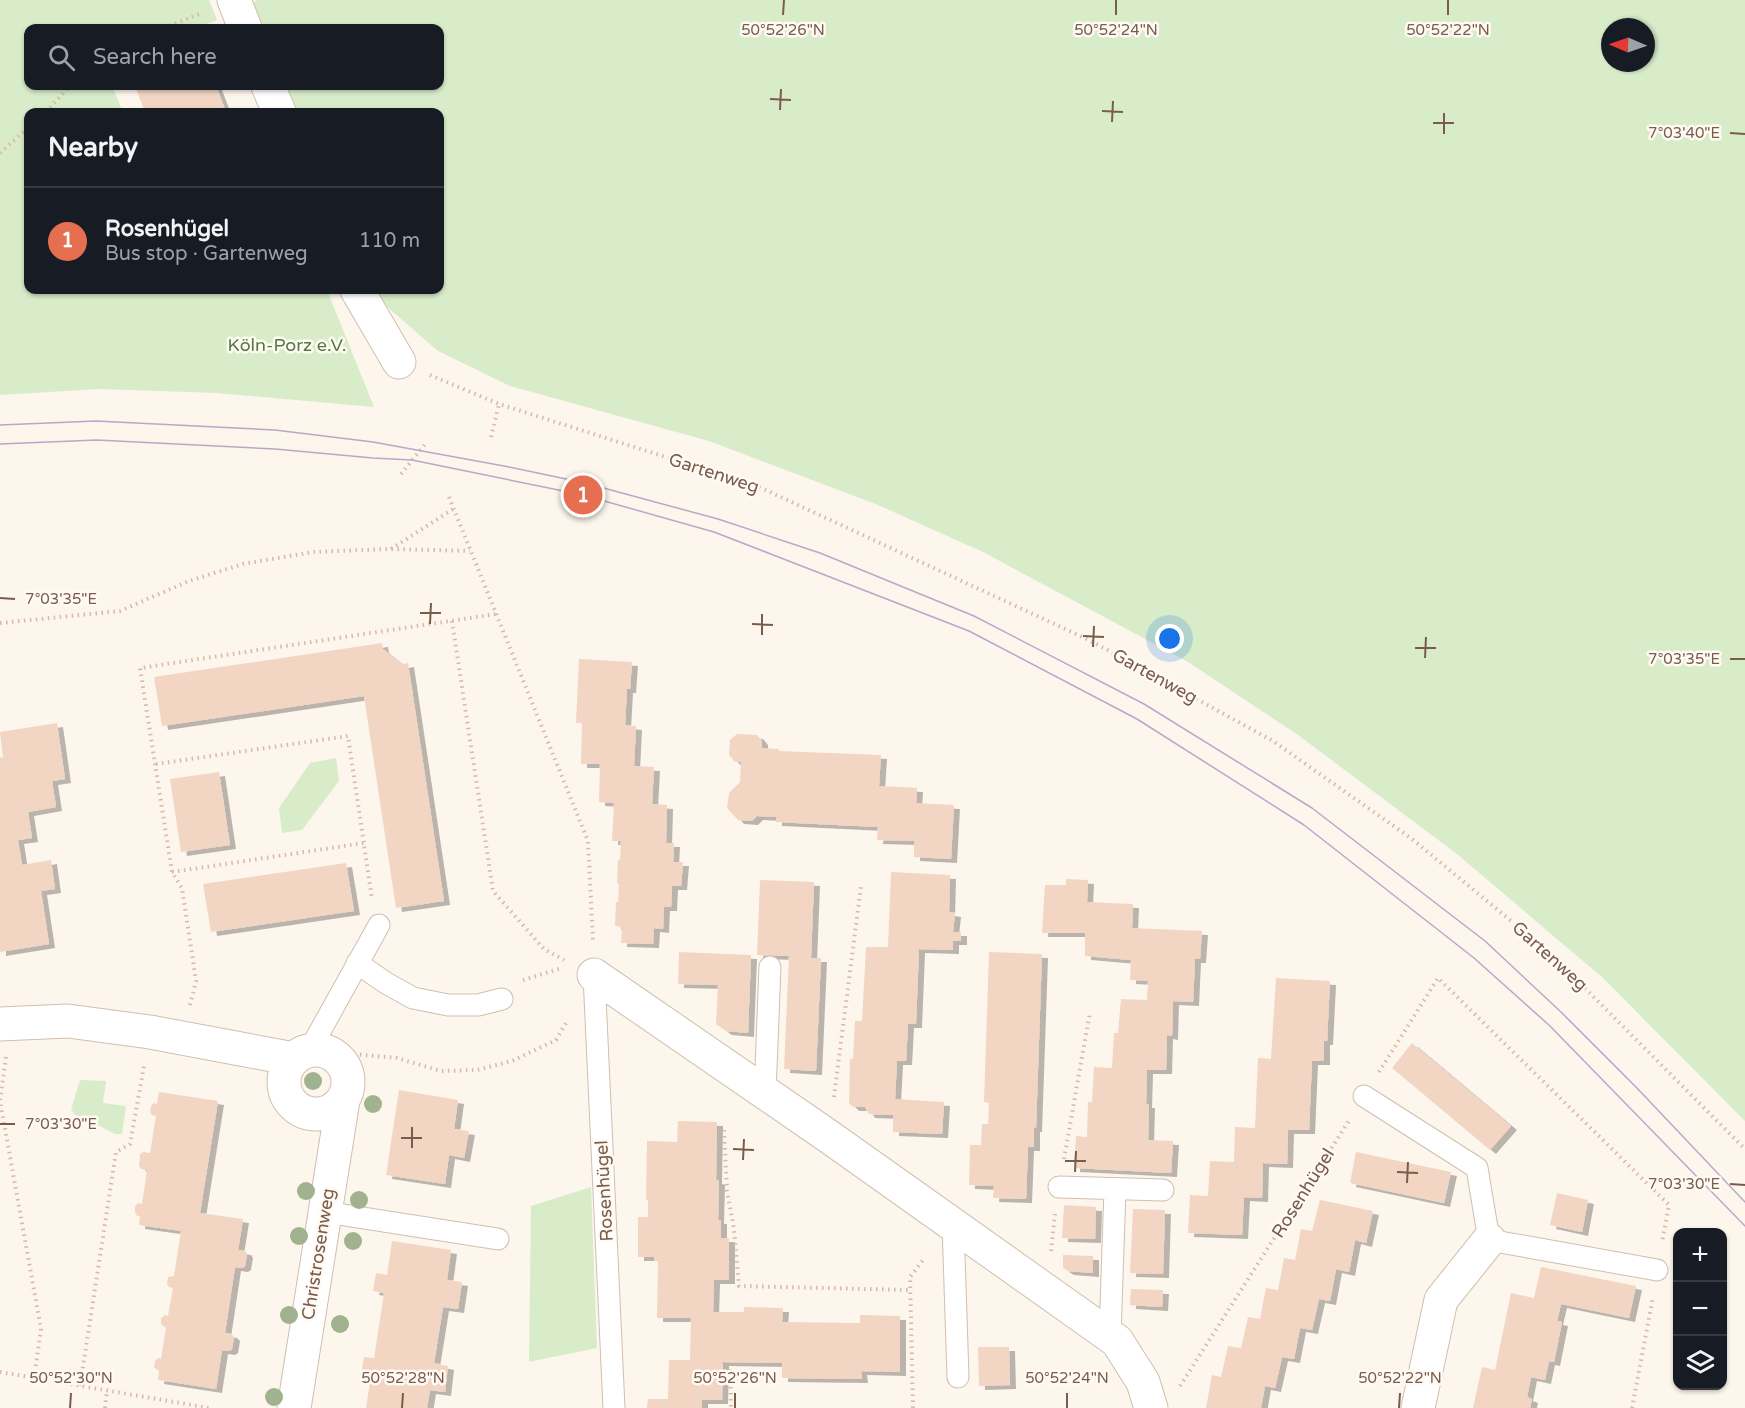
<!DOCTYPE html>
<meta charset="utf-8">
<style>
body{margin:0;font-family:"Varela Round",sans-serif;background:#242831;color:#f1f3f6}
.controls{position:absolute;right:18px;bottom:18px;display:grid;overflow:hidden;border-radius:12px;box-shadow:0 2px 4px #0004}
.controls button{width:54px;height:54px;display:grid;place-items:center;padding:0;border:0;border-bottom:2px solid #363941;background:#171b24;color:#f1f3f6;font:30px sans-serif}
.compass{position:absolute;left:1601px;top:18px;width:54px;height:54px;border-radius:50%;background:#171b24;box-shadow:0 2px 4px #0004;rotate:272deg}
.you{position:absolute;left:1170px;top:639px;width:21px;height:21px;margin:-15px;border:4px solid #fff;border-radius:50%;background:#1a73e8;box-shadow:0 0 0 9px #1a73e833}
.badge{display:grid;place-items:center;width:39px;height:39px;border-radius:50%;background:#e76f51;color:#fff;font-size:20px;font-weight:700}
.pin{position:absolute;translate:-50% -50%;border:3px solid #fff;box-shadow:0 2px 6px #0006}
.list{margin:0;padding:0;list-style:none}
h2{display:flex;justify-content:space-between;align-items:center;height:78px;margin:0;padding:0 24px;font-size:26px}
h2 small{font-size:20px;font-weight:400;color:#9ea1a6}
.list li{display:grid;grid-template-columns:39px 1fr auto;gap:18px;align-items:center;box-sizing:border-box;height:108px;padding:0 24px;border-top:2px solid #363941}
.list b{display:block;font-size:22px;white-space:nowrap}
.list p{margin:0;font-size:20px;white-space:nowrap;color:#9ea1a6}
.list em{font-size:20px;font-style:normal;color:#9ea1a6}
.icon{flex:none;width:33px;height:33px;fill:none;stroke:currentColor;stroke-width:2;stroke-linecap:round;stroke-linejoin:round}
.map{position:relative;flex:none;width:1745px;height:1408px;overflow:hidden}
.search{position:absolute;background:#171b24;box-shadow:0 2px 4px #0004;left:24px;top:24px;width:420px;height:66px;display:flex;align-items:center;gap:15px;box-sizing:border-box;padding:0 21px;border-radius:12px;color:#9ea1a6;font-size:22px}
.panel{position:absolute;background:#171b24;box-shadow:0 2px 4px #0004;left:24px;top:108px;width:420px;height:186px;border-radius:12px}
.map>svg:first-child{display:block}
</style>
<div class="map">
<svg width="1745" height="1408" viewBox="0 0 1745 1408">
<defs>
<filter id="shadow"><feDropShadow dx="6" dy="4" stdDeviation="0" flood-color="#0004"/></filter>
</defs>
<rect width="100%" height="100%" fill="#fdf6ec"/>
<!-- green -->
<path fill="#d8ecc9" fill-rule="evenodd" d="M0,0H209L217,20L195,28H28V86H112L123,112H28V290H327L374,407L216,393L99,389L0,395Z
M257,0H1745V1121L1603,978L1457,854L1298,735L1188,662L983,552L878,505L709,441L510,386L438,351L378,299L374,290H440V112H291L279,86H440V28H252L243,10ZM1610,27H1646V63H1610Z
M336,758L339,781L302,830L282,833L279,808L310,763Z
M80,1080L106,1081L103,1103L126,1106L122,1134H115L100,1126L81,1122L71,1110Z
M591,1187L597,1348L529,1362L531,1206Z"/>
<!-- building -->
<path fill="#f3d5c3" filter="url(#shadow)" d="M135,86H216L226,112H145Z
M382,643L383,649L393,657L403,664L408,663L444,901L396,908L364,696L162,726L154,677Z
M579,659L632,662L630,689H627L625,725L636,726L634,766L654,767L652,804L667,805L666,843H674L673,862H683L681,886H672L671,907H664L663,929L654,928L653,944L621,943L622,927L615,926L616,902H618L619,884L617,883L618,860H620L621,841H612L614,803L599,802L600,764H581L582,723H576Z
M57,723L65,779L52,781L56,807L28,812L32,838L18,840L22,865L51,860L55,889L41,891L49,944L0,952V757L3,758L0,732Z
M737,734L757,735L762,741V748L779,749V751L881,755L879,786L917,788L916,803L954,805L951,859L914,857V841L877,840L878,827L776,822V817L757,816L752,821L738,820L727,808L729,793L740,782L741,762H735L729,755L730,740Z
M219,772L230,845L181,852L170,779Z
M346,863L354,911L211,932L203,884Z
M891,872L950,875L949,912L955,913L953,932H961V941H953V950L919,949L916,1024H908L906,1061H897L895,1099L944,1102L942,1134L893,1132V1115L869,1114L865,1107H853L849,1103L850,1059H853L855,1021H862L866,947H888Z
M1066,879L1088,880L1087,902L1133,904L1132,928L1202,931L1200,959H1195L1193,1002L1173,1001L1172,1036L1167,1035L1166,1070H1147L1146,1104H1149L1148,1140L1173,1141L1171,1173L1074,1168L1076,1136L1087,1137L1088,1102H1092L1094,1067L1112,1068L1114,1033H1118L1121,999L1147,1000L1148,981L1130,980L1131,960L1085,956V933H1042L1045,885H1066Z
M760,880L814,882L811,958H821L816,1071L784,1069L789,956L757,955Z
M679,952L751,955L748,1033L726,1031L716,1024L718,985L678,984Z
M989,952L1042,954L1036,1128H1034V1147H1028L1026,1199L993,1198L994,1186L969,1185L970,1145H981L982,1124H988L989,1103L984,1102Z
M1276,978L1330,981L1327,1041H1324V1061H1312L1309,1130H1288L1287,1164L1263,1163L1262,1198L1244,1197L1242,1235L1188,1233L1190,1195L1208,1196L1210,1161L1234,1162L1235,1127L1255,1128L1258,1058L1271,1059Z
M1412,1043L1511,1126L1490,1150L1392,1068Z
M399,1090L458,1100L454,1129L469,1131L464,1158L449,1155L445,1184L386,1175Z
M159,1092L218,1101L200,1213L243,1219L238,1250L245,1251L247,1254L245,1266L242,1268L235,1267L225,1333L231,1334L234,1337L232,1349L229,1351L222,1350L216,1389L158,1380L159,1371L154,1367L155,1361L158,1358L161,1359L166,1328L161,1324V1318L165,1315L168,1316L173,1288L169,1287L167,1284L168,1277L174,1276L181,1231L139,1225L140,1216H137L135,1212V1206L138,1203L142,1204L147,1170L141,1169L139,1166L140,1154L143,1152L150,1153L156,1116L152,1115L150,1112L151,1106L154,1103L157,1104Z
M678,1121L717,1122L716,1180L719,1181L718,1220H721V1238H729V1280H714L713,1312H744V1307L783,1308L782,1322L860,1323V1315L900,1316V1372L861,1371L862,1379L782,1378V1363L723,1362L722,1400H702V1408H647L648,1399H668L669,1360H690L691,1318H657L658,1261H654V1257H638V1217H648V1200H646L647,1141L677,1142Z
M1356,1152L1451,1172L1444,1203L1350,1183Z
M1557,1193L1588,1200L1582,1232L1550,1225Z
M1320,1200L1373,1211L1366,1243L1355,1240L1349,1272L1336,1269L1330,1301L1319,1299L1312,1330L1300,1328L1294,1359L1282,1357L1275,1388L1265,1386L1261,1408H1206L1212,1375L1221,1377L1228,1346L1241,1348L1248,1317L1260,1319L1266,1288L1278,1290L1284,1258L1295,1260L1301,1229L1312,1231Z
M1064,1205L1096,1207L1095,1239L1062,1238Z
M1133,1209L1165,1210L1163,1274L1130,1273Z
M392,1241L451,1250L447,1280L462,1282L458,1309L443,1307L434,1363L448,1366L445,1392L430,1390L427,1408H366L371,1376L361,1375L364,1357L374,1358L384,1293L373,1291L376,1273L387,1275Z
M1063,1255L1093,1256V1273L1068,1271L1063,1268Z
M1541,1267L1636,1286L1629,1318L1561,1304L1557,1321L1562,1322L1554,1362L1549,1361L1545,1380L1531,1377L1527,1397L1532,1399L1530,1408H1473L1482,1367L1495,1370L1511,1293L1534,1298Z
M1131,1289L1163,1290L1162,1307L1130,1305Z
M978,1347H1009L1010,1385L979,1386Z"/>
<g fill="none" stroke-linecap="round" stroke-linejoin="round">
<!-- service casing -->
<g stroke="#d1beb0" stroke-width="23">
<path id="service" d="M357,963L386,983L413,998L448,1005H478L502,999
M594,975L614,1408
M309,1051L379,925
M765,1093L770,967
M1364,1096L1477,1168L1489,1240L1657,1270
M1059,1187L1163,1190
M325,1212L498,1239
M953,1224L958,1377
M1110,1336L1115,1189"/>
</g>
<!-- minor casing -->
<g stroke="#d1beb0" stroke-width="35">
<path id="minor" d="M234,0L245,28
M268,86L279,112
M357,290L399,362
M594,975L828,1136L1117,1341L1143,1382L1151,1408
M0,1024L68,1021L150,1032L294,1059
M284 1082a32 32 0 1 1 64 0a32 32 0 1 1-64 0Z
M294,1408L343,1100
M1418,1408L1441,1300L1489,1240"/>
</g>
<!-- path -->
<path stroke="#d9b8a5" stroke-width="4" stroke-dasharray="1.5 4.5" stroke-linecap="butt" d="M164,28L202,13
M46,112L70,86
M0,153L28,128
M430,375L499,404L757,486L1089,640L1273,741L1412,839L1551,954L1745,1149
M491,437L499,404
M401,474L427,442
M449,497L588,841L593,941
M391,549L453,509
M452,621L493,891L544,949L564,960
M0,623L120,611L189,581L243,564L314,552L390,549L470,551
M156,764L348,736L372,899
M172,872L364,843
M523,980L562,968
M190,1005L196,981L182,888L172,872L140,668L496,614
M342,1053L397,1058L441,1071L477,1070L512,1061L556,1040L566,1023
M6,1057L0,1101L41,1329L34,1379
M1379,1072L1438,978L1669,1205L1662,1242
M834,1097L861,886
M724,1130L727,1191L734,1229L739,1286L910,1290
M1064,1159L1090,1012
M1051,1251L1055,1214
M730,1369L731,1408
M0,1372L209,1408
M80,1386L116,1152L130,1144L144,1066
M1180,1386L1350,1119
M105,1408L107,1391
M913,1408L910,1277L924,1259
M1632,1408L1653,1297"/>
<!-- service -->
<use href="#service" stroke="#fff" stroke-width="21"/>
<!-- minor -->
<use href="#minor" stroke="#fff" stroke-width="33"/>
<!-- tram -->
<path stroke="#b9a8c9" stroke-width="1.5" d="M0,425L96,421L275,430L373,442L504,466L585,483L718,519L820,553L974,616L1144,704L1312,808L1485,941L1561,1012L1636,1087L1745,1202
M0,444L97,440L275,449L373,458L412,460L583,495L714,532L969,631L1137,719L1304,825L1474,958L1550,1026L1745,1226"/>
</g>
<!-- trees -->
<g fill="#a0b28e">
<circle cx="313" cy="1081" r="9"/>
<circle cx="373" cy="1104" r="9"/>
<circle cx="306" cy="1191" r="9"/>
<circle cx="359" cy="1200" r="9"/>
<circle cx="299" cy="1236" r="9"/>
<circle cx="353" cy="1241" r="9"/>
<circle cx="289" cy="1315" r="9"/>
<circle cx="340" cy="1324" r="9"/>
<circle cx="274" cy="1397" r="9"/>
</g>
<!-- ticks -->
<path fill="none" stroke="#7a5c4d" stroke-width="2" d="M783,15L784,0M1116,15V0M1448,15V0M770,99L791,100M780,110L781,89M1102,111L1123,112M1112,122L1113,101M1433,123H1454M1730,133L1745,134M1444,134V113M0,598L15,599M420,613H441M430,624L431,603M752,624L773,625M762,635V614M1083,636L1104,637M1093,647L1094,626M1415,648H1436M1425,658L1426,637M1730,659H1745M0,1124H15M401,1138H422M412,1148V1127M733,1149L754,1150M743,1160L744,1139M1065,1161H1086M1075,1172L1076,1151M1397,1172L1418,1173M1407,1183L1408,1162M1730,1184L1745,1185M70,1408L71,1393M402,1408L403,1393M735,1408V1393M1067,1408V1393M1399,1408L1400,1393"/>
<g text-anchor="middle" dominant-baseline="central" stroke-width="5" stroke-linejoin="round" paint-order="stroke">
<!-- park labels -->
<g font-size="18" fill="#537a41" stroke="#fffaf3">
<text x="287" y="345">Köln-Porz e.V.</text>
</g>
<!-- street labels -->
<g font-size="18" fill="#7a5c4d" stroke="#fffaf3">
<text transform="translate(714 473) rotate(18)">Gartenweg</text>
<text transform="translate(1155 676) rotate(29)">Gartenweg</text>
<text transform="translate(1550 956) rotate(42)">Gartenweg</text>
<text transform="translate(604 1191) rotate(-93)">Rosenhügel</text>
<text transform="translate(1303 1193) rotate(-58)">Rosenhügel</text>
<text transform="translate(318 1254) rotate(-81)">Christrosenweg</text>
</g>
</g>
<g font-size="15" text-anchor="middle" fill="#7a5c4d" stroke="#fffaf3" stroke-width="5" stroke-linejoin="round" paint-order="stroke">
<text x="783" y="35">50°52'26"N</text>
<text x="1116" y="35">50°52'24"N</text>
<text x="1448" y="35">50°52'22"N</text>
<text x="1684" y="138">7°03'40"E</text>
<text x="61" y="604">7°03'35"E</text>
<text x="1684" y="664">7°03'35"E</text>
<text x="61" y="1129">7°03'30"E</text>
<text x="1684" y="1189">7°03'30"E</text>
<text x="71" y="1383">50°52'30"N</text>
<text x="403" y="1383">50°52'28"N</text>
<text x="735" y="1383">50°52'26"N</text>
<text x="1067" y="1383">50°52'24"N</text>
<text x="1400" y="1383">50°52'22"N</text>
</g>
</svg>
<div class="controls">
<button>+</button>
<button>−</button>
<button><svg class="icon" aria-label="layers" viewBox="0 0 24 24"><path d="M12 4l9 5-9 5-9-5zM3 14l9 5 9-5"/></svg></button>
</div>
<svg class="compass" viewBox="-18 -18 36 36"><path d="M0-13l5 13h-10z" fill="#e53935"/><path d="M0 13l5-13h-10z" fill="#9ea1a6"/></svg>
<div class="you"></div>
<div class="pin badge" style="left:583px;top:495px">1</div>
<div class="search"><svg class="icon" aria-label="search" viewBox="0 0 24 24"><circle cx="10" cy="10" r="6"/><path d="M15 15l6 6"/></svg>Search here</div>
<section class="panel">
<h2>Nearby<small></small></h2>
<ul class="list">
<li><span class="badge">1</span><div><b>Rosenhügel</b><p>Bus stop · Gartenweg</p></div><em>110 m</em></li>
</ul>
</section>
</div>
